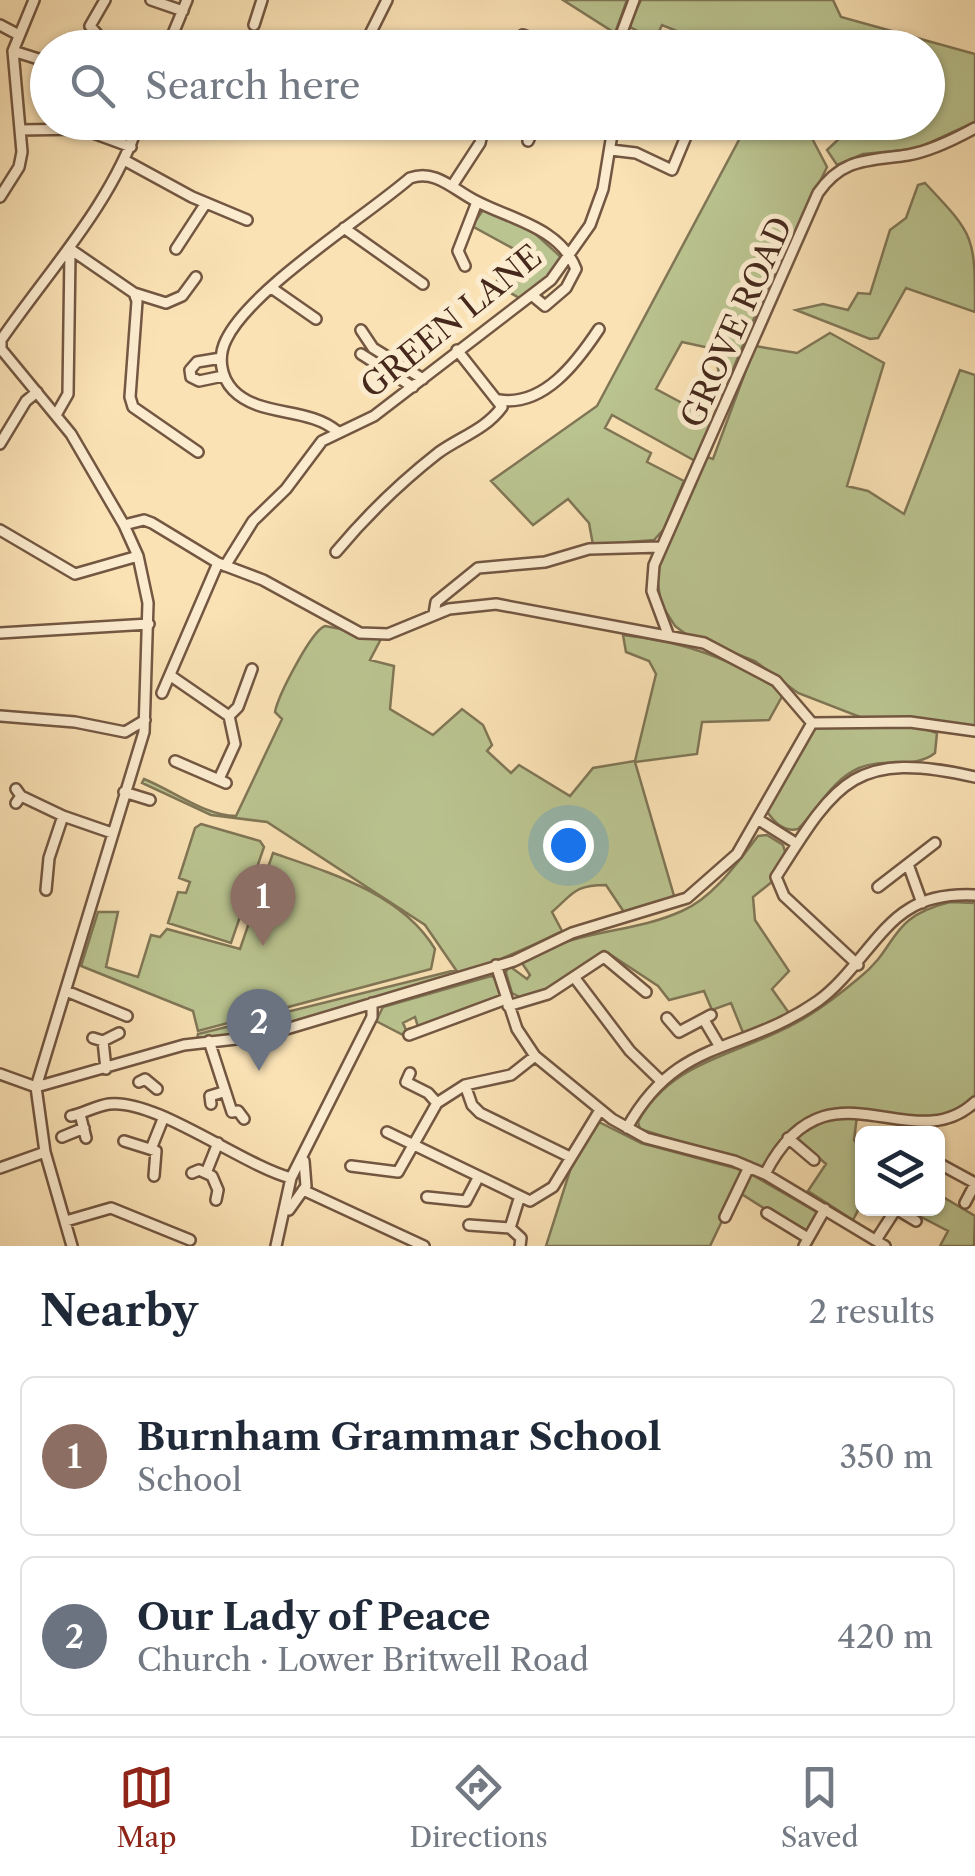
<!DOCTYPE html>
<meta charset="utf-8">
<style>
body{margin:0;font-family:"Libre Caslon Text",serif;background:#f2f2f3;color:#1f2937}
.controls{position:absolute;right:30px;bottom:30px;display:grid;overflow:hidden;border-radius:15px;box-shadow:0 2px 8px #0004}
.controls button{width:90px;height:90px;display:grid;place-items:center;padding:0;border:0;border-bottom:2px solid #e0e1e3;background:#fff;color:#1f2937;font:50px sans-serif}
.you{position:absolute;left:568px;top:845px;width:35px;height:35px;margin:-25px;border:8px solid #fff;border-radius:50%;background:#1a73e8;box-shadow:0 0 0 15px #1a73e833}
.badge{display:grid;place-items:center;width:65px;height:65px;border-radius:50%;background:#8f2418;color:#fff;font-size:32px;font-weight:700}
.pin{position:absolute;translate:-50% -82px;filter:drop-shadow(0 2px 5px #0008)}
.pin::after{content:'';position:absolute;top:52px;width:35px;height:30px;background:inherit;clip-path:polygon(0 0,100% 0,50% 100%)}
.list{margin:0;padding:0;list-style:none}
h2{display:flex;justify-content:space-between;align-items:center;height:130px;margin:0;padding:0 40px;font-size:42px}
h2 small{font-size:32px;font-weight:400;color:#747a83}
.list li{display:grid;grid-template-columns:65px 1fr auto;gap:30px;align-items:center;box-sizing:border-box;height:160px;margin:0 20px 20px;padding:0 20px;border:2px solid #e0e1e3;border-radius:15px}
.list b{display:block;font-size:38px;white-space:nowrap}
.list p{margin:0;font-size:32px;white-space:nowrap;color:#747a83}
.list em{font-size:32px;font-style:normal;color:#747a83}
.icon{flex:none;width:55px;height:55px;fill:none;stroke:currentColor;stroke-width:2;stroke-linecap:round;stroke-linejoin:round}
.map{position:relative;flex:none;width:975px;height:1246px;overflow:hidden}
.search{position:absolute;background:#fff;box-shadow:0 2px 8px #0004;left:30px;right:30px;top:30px;height:110px;display:flex;align-items:center;gap:25px;box-sizing:border-box;padding:0 35px;border-radius:55px;color:#747a83;font-size:38px}
.sheet{height:490px;background:#fff}
nav{display:flex;justify-content:space-around;align-items:center;box-sizing:border-box;height:140px;border-top:2px solid #e0e1e3;background:#fff;font-size:28px;color:#747a83}
nav a{display:grid;justify-items:center;gap:5px}
nav .on{color:#8f2418}
.map>svg:first-child{display:block}
</style>
<div class="map">
<svg width="975" height="1246" viewBox="0 0 975 1246">
<rect width="100%" height="100%" fill="#fae2b5"/>
<filter id="stains"><feTurbulence type="fractalNoise" baseFrequency=".002" numOctaves="4"/><feColorMatrix values="0 0 0 0 .2 0 0 0 0 .09 0 0 0 0 .02 0 0 0 .5 -.17"/></filter>
<radialGradient id="worn" r=".72"><stop offset=".6" stop-color="#630" stop-opacity="0"/><stop offset="1" stop-color="#630" stop-opacity=".3"/></radialGradient>
<!-- green -->
<path fill="#bac490" stroke="#807656" stroke-width="2.5" d="M563,0H627L615,33Z
M641,0H833L841,17L975,54V122L916,149L863,154L837,165L827,150L856,123L928,122V48L717,47L662,25L655,40L628,26Z
M748,123H804L827,167L755,316L729,379L719,374L714,349L682,342L656,389L712,419L697,462L612,415L605,428L651,453L647,462L684,481L664,529L654,540L593,545L589,523L568,499L533,525L491,481L597,406Z
M925,183C975,236 975,236 975,312L906,288L878,338L870,339L796,310L823,304L848,310L858,293L870,294L890,230L906,218L918,185Z
M483,210L529,228L562,258L548,279L521,299L495,284L514,249L472,226Z
M830,333L884,363L847,486L868,491L904,514L960,370L975,375V727L860,717L798,693L755,661L687,635L675,626L661,604L657,577L663,552L707,457L713,459L755,346L797,353Z
M325,626L382,637L370,660L394,666L390,709L433,735L462,709L483,725L492,745L487,751L511,773L519,765L570,796L593,768L635,761L656,674L649,661L626,652L623,635C685,642 731,658 784,693L769,720L702,722L697,754L635,762L677,906L628,918L606,885C574,885 573,894 552,912L562,931C467,979 342,1016 237,1032V1038L197,1040L198,1034L456,970L425,925L267,822L211,815L142,783L144,779C174,791 203,815 236,816L282,719L275,712C278,696 311,631 325,626Z
M910,724L937,733L935,753C914,770 884,757 859,768C830,781 819,809 798,829C780,833 772,818 762,805L813,726Z
M201,824L260,841L264,847L231,943L168,923L178,892L186,893L190,882L179,878L195,828Z
M767,835L783,845L786,855L773,881L753,897L755,920L789,971L772,989L789,1013L744,1035L731,1003L712,1010L704,991L669,1000L658,986L608,953L546,993L525,1000L512,993L506,973L508,965L527,979L530,975L522,963C580,926 626,936 682,911C713,898 738,862 758,836Z
M273,853C331,873 402,894 435,949L431,969L198,1031L193,1011L81,966L98,912H118L106,967L138,977L151,935L160,937L167,929L240,949Z
M950,902L975,903V1098L936,1121C864,1108 805,1092 764,1168L640,1129L638,1122C671,1060 739,1055 796,1023C818,1011 840,994 859,978C900,946 886,918 950,902Z
M491,976L499,980L502,994L499,1000L419,1030L415,1017L403,1023L406,1030L411,1028L403,1035L376,1021L383,1007Z
M857,1116L854,1140C869,1158 866,1199 853,1220L808,1191L826,1164L796,1137L825,1121Z
M599,1122L641,1143L746,1171L710,1246H546L573,1161Z
M749,1173L820,1214L808,1236L740,1193Z
M938,1194L975,1216L974,1246H940L948,1231L906,1209L938,1208Z"/>
<g fill="none" stroke-linecap="round" stroke-linejoin="round">
<!-- minor casing -->
<g stroke="#735742" stroke-width="14">
<path id="minor" d="M105,0L90,26L105,43
M151,0L183,11
M0,25L17,34
M254,25L262,0
M512,43L523,35L558,48
M167,48L187,0
M363,48L387,0
M616,48L634,0
M13,51L48,62
M527,122L534,128L528,141
M20,130L82,129L131,147
M611,150L636,153L672,170L692,122
M126,161L192,197L247,220
M452,186L480,143L485,122
M0,197L19,167L22,152L13,51L34,0
M344,228L423,284
M70,249L134,293L137,301L130,397L133,407L198,452
M176,249L206,203
M465,266L458,251L477,202
M273,289L316,319
M134,293L166,303L182,296L196,277
M361,330L373,348L423,379
M1,340V349L71,434L124,525L138,556L148,603L144,732L36,1087L45,1152L72,1246
M1,340C50,269 111,205 139,122
M361,354L413,387
M221,358L197,362L190,370L191,377L199,381L223,376
M499,400C544,407 577,362 599,329
M56,415L68,394L70,252
M338,432C308,406 260,418 233,390C220,376 218,356 226,340C250,289 365,217 410,178C435,169 453,189 474,200C509,219 560,227 576,269L566,288L545,306L533,296
M0,444L26,401L37,392
M124,525L144,520L152,523L218,563L263,580L360,633L388,634L449,609L496,604L704,643L776,681L812,723
M0,530L75,574L138,556
M336,552C366,516 401,482 438,453C460,437 485,430 502,407L457,350
M225,566L253,521L286,489L322,441L374,416L551,280L590,225L603,189L614,122
M434,614L436,602L478,568L545,562L589,549L660,547
M0,633L149,624
M668,634L652,591L654,565L818,193C843,157 869,161 908,155C931,151 955,139 975,128
M171,676L229,716L235,744L219,779
M162,693L218,563
M0,716L75,722L125,732L145,720
M229,716L238,707L252,669
M812,723L910,722L975,731
M175,761L226,783
M124,792L150,800
M21,796L63,816
M16,803L21,796L16,789
M759,820L797,844
M909,867L922,903
M878,887L935,843
M46,890L49,858L63,816L112,833
M496,965L517,1029L535,1056L612,1119L646,1138L734,1161L765,1174L885,1246
M858,965L784,896L776,877C836,782 854,749 975,777
M574,977L630,1051L660,1080
M66,991L127,1016
M508,1006L548,994L604,957L646,992
M667,1018L679,1032L711,1015
M704,1020L720,1047
M409,1035L506,999
M93,1038L103,1041L119,1033
M103,1041L106,1069
M209,1041L232,1112L238,1111L244,1119
M410,1073L406,1082L428,1093L437,1103
M0,1074L36,1087L184,1045L263,1036L514,961L572,933L687,898L737,854L812,723
M139,1082L145,1079L157,1089
M465,1085L472,1105L480,1113L570,1157
M211,1104L210,1096L223,1092
M80,1114L86,1138
M71,1116C84,1113 96,1106 109,1104C155,1098 242,1165 291,1178
M627,1128C678,1036 741,1055 818,1001C853,976 877,928 909,909C928,897 953,894 975,895
M387,1132L530,1201L553,1187L600,1110
M62,1137L84,1128
M788,1138L814,1160
M124,1141L156,1151L154,1176
M151,1149L163,1119
M938,1163L975,1183
M351,1166L398,1172L437,1103L465,1085L511,1075L535,1056
M0,1168L45,1152
M192,1173L199,1170L212,1176L218,1190L216,1200
M206,1173L218,1143
M765,1174C827,1052 911,1162 975,1102
M291,1178L372,1017V1003
M303,1190L424,1246
M427,1197L466,1201L478,1178
M965,1203L975,1184
M289,1210L306,1186L304,1161
M767,1213L808,1238
M725,1217L749,1167
M66,1221L111,1208L190,1240
M469,1225L510,1228L519,1199
M510,1228L521,1238L520,1246
M876,1240L896,1209L916,1221
M276,1246L291,1178
M804,1246L825,1209"/>
</g>
<!-- minor -->
<use href="#minor" stroke="#fceccf" stroke-width="9"/>
</g>
<g text-anchor="middle" dominant-baseline="central" stroke-width="10" stroke-linejoin="round" paint-order="stroke">
<!-- street labels -->
<g font-size="32" fill="#46291c" stroke="#fceccf">
<text transform="translate(451 321) rotate(-39)">GREEN LANE</text>
<text transform="translate(736 322) rotate(-66)">GROVE ROAD</text>
</g>
</g>
<rect width="100%" height="100%" filter="url(#stains)"/>
<rect width="100%" height="100%" fill="url(#worn)"/>
</svg>
<div class="controls">
<button><svg class="icon" aria-label="layers" viewBox="0 0 24 24"><path d="M12 4l9 5-9 5-9-5zM3 14l9 5 9-5"/></svg></button>
</div>
<div class="you"></div>
<div class="pin badge" style="left:263px;top:946px;background:#8d6e63">1</div>
<div class="pin badge" style="left:259px;top:1071px;background:#6b7280">2</div>
<div class="search"><svg class="icon" aria-label="search" viewBox="0 0 24 24"><circle cx="10" cy="10" r="6"/><path d="M15 15l6 6"/></svg>Search here</div>
</div>
<section class="sheet">
<h2>Nearby<small>2 results</small></h2>
<ul class="list">
<li><span class="badge" style="background:#8d6e63">1</span><div><b>Burnham Grammar School</b><p>School</p></div><em>350 m</em></li>
<li><span class="badge" style="background:#6b7280">2</span><div><b>Our Lady of Peace</b><p>Church · Lower Britwell Road</p></div><em>420 m</em></li>
</ul>
</section>
<nav>
<a class="on"><svg class="icon" aria-label="map" viewBox="0 0 24 24"><path d="M3 6l6-2 6 2 6-2v14l-6 2-6-2-6 2zM9 4v14M15 6v14"/></svg>Map</a>
<a><svg class="icon" aria-label="directions" viewBox="0 0 24 24"><path d="M12 3l9 9-9 9-9-9zM9 14v-3h6M13 9l2 2-2 2"/></svg>Directions</a>
<a><svg class="icon" aria-label="saved" viewBox="0 0 24 24"><path d="M7 4h10v16l-5-4-5 4z"/></svg>Saved</a>
</nav>
